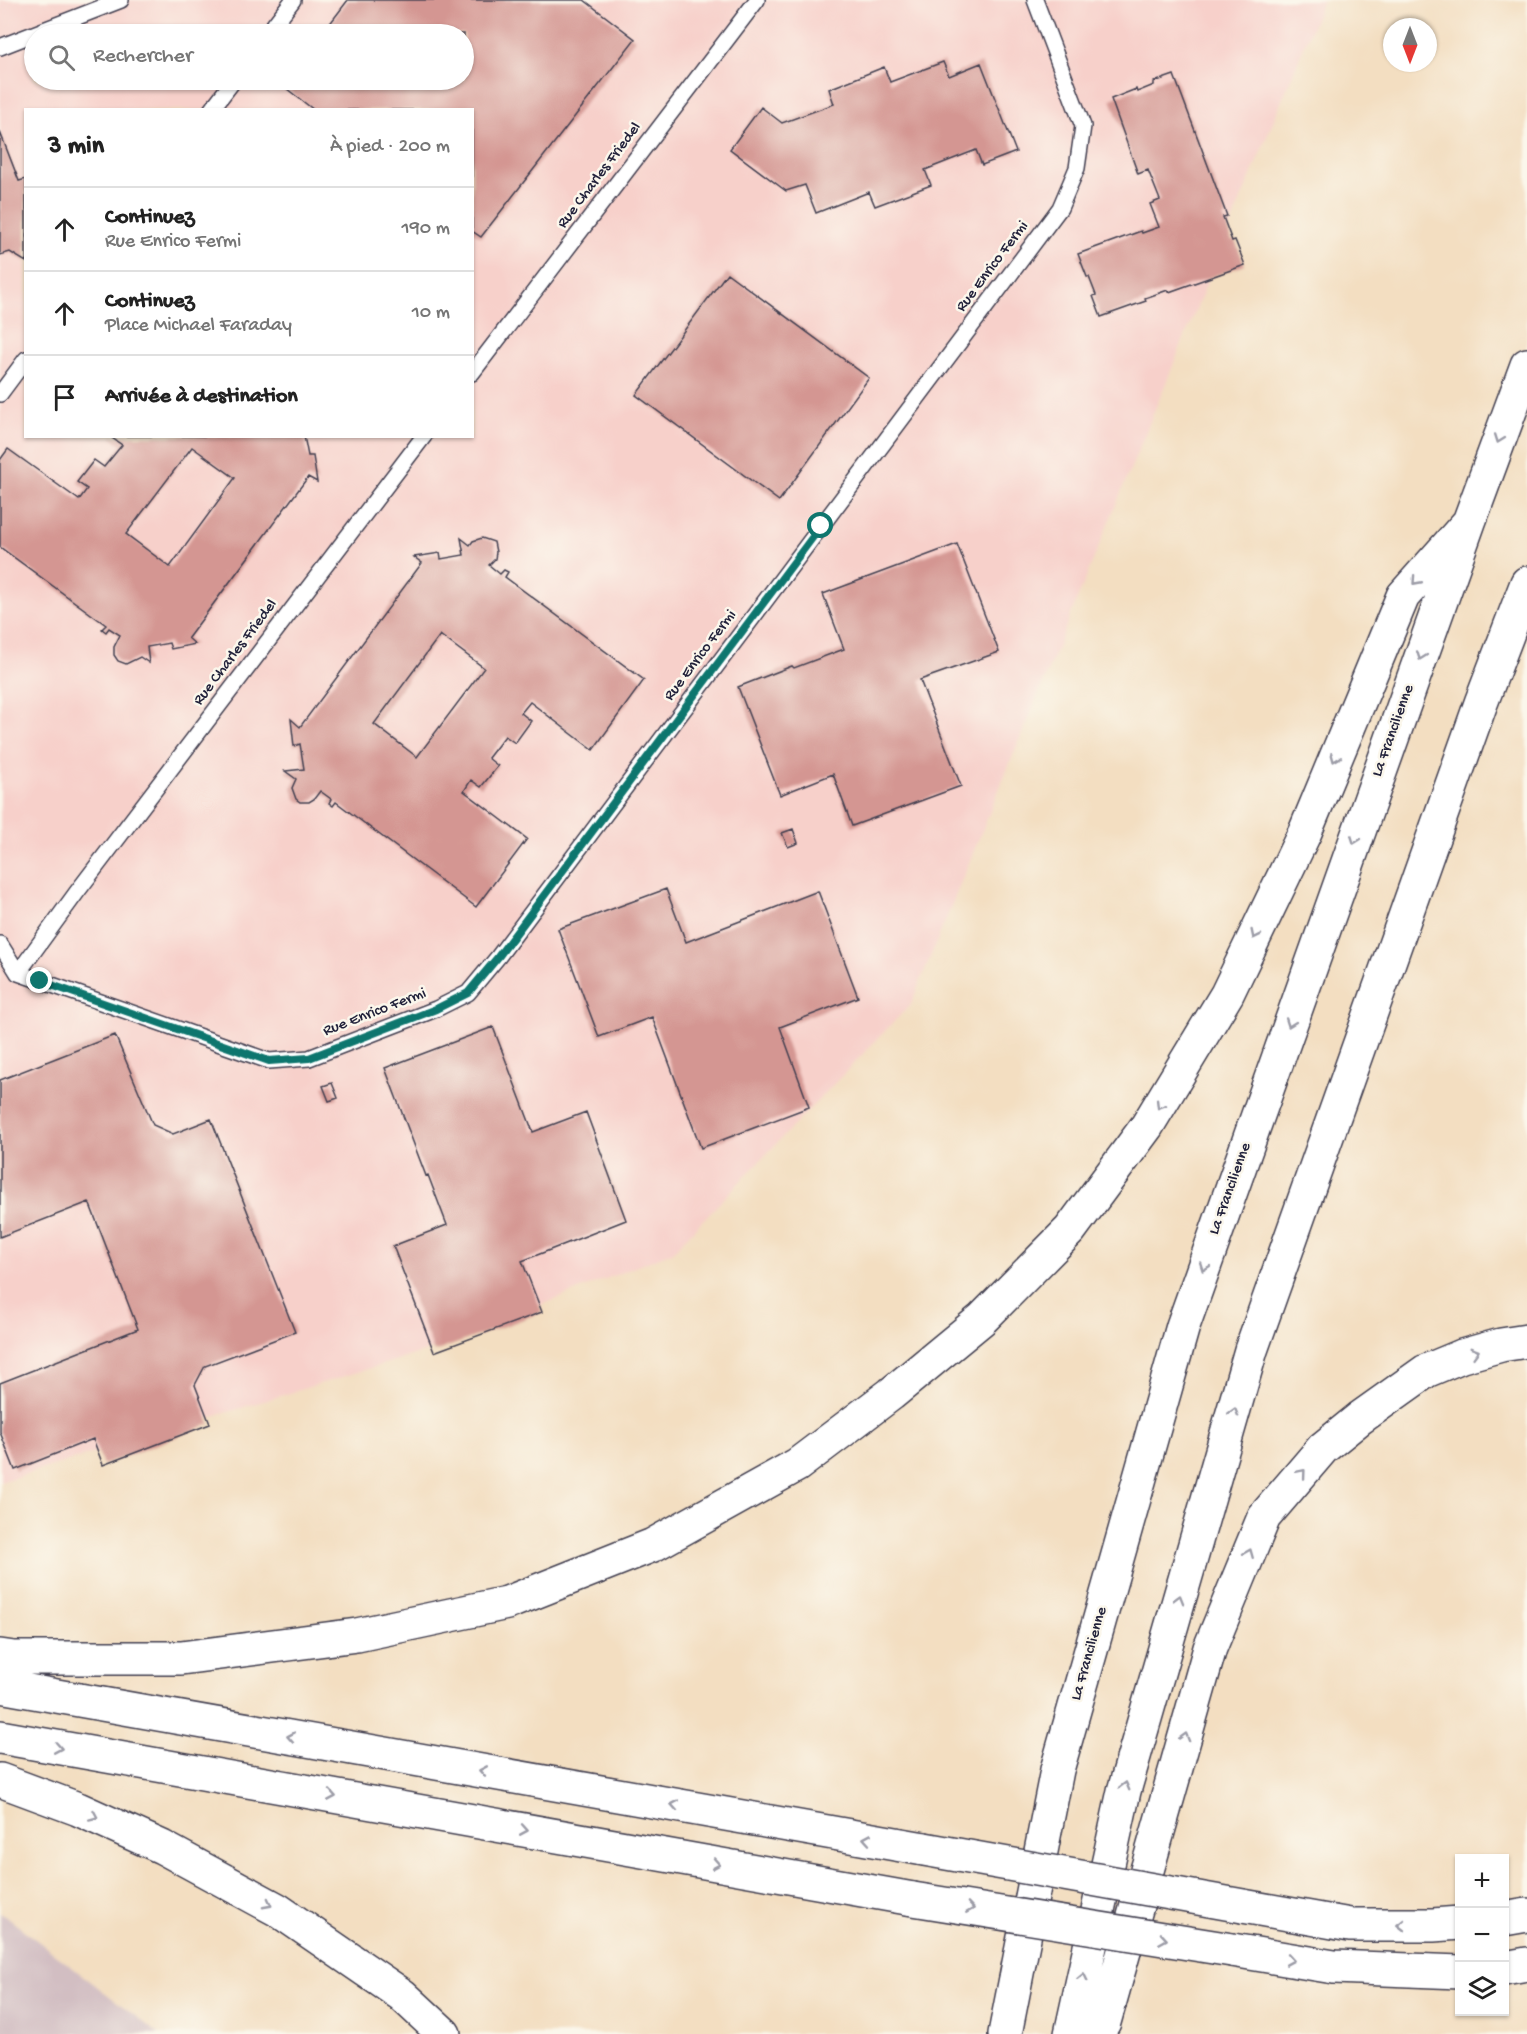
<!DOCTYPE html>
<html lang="fr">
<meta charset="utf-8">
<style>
body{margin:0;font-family:"Gochi Hand",sans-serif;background:#f6f6f6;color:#222}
.controls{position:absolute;right:18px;bottom:18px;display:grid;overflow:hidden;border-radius:0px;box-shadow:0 2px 4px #0004}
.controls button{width:54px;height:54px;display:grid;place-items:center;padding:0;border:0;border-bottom:2px solid #e0e0e0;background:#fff;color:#222;font:30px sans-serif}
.compass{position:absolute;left:1383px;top:18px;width:54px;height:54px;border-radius:50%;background:#fff;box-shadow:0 2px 4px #0004;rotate:180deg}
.stop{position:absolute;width:18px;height:18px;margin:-14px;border:4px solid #0f766e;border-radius:50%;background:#fff}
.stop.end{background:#0f766e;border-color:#fff;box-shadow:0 2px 6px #0008}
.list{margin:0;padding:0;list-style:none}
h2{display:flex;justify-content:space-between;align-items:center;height:78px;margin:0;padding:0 24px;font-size:26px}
h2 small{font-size:20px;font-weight:400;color:#767676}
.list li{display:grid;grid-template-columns:39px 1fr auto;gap:18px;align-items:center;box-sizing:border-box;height:84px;padding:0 24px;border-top:2px solid #e0e0e0}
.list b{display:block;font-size:22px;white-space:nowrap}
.list p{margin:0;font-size:20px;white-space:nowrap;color:#767676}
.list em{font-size:20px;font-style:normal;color:#767676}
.icon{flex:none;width:33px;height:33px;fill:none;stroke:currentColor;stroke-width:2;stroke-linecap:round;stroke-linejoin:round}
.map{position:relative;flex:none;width:1527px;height:2034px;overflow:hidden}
.search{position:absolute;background:#fff;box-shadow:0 2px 4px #0004;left:24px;top:24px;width:450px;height:66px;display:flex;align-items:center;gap:15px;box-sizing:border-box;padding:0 21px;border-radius:33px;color:#767676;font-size:22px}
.panel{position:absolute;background:#fff;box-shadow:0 2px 4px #0004;left:24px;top:108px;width:450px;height:330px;border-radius:0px}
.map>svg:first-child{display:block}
</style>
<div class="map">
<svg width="1527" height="2034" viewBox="0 0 1527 2034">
<rect width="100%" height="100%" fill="#fbf7ec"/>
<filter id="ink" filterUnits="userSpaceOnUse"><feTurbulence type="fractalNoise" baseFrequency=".0167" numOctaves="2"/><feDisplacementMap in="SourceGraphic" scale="12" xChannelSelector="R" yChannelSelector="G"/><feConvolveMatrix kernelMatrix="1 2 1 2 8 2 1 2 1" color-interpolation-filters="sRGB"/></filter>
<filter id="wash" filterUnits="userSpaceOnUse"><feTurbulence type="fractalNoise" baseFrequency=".008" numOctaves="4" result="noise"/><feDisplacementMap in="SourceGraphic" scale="24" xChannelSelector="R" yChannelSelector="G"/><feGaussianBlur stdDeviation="1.35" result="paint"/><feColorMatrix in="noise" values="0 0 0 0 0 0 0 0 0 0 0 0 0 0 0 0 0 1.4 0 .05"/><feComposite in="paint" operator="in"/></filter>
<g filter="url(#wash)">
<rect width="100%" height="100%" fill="#f3dec1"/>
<!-- built -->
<path fill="#f7d0ca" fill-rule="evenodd" d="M0,0H1323L911,1004L672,1252L433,1349L0,1482ZM34,34H464V80H34ZM26,110H472V436H26Z"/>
<!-- industrial -->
<path fill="#d2bec2" d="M0,1912L159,2034H0Z"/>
<g id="blocks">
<!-- building -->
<path fill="#d49692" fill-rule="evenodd" d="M348,0H584L635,39L481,237L472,231V110H314L282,85L287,80H464V34H322Z
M943,62L949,76L981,63L1016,152L982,165L976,150L925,170L931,185L875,206L869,192L816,213L805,185L786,191L730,149L761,107L782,123L834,104L829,89L884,67L890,82Z
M1174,75L1227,216L1223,217L1232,241L1235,240L1245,265L1169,292L1168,290L1145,298L1146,301L1101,317L1093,296L1096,295L1089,277H1087L1078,254L1141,231L1142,233L1159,227L1150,204L1160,200L1148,170L1138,174L1111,99L1136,89L1137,92L1154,85V82Z
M0,132L19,181L26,179V262L10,252L0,255Z
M727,273L869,378L779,501L636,395Z
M113,436H304L308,456H313L317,482L308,477L188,638L195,644L171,649L169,643L147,647L149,663L140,657L126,664L118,661L114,655V647L120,635L109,628L106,632L102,629L106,625L0,547V460L8,449L79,500L87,489L77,482L94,460L104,467L122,445L112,438ZM192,447L235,478L170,567L126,534Z
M461,538L470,545L473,541L482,538L494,542L496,552L495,559L489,565L500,574L504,570L508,572L505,577L644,680L593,750L530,702L521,713L531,721L515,743L505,736L488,758L498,766L481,787L471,780L464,791L527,839L476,907L336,802L333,806L329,803L331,799L320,791L314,799L309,802H300L296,799L292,788L296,779L285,771L304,769L300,744L294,746L291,719L300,727L422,563L414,557L440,553L441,559L464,555ZM440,635L484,668L417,757L374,724Z
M957,544L999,652L920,680L961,786L852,826L833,774L780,795L738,687L792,666L794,668L844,649L823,594Z
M793,829L798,843L788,847L782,833Z
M666,889L686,942L818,891L858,997L780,1027L809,1107L701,1148L652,1017L599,1037L558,929Z
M493,1027L533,1132L586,1112L626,1220L522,1261L542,1312L434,1352L393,1246L447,1225L428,1175L426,1176L385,1068Z
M115,1035L153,1125L173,1134L211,1119L295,1332L205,1366L195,1385L210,1424L103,1465L93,1439L15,1470L0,1432V1383L138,1329L89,1202L0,1237V1080Z
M332,1083L338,1098L329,1101L323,1086Z"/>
</g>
</g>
<g filter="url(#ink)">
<use href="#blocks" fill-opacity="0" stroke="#413e4f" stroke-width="1.5"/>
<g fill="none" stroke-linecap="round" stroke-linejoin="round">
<!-- service casing -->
<g stroke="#413e4f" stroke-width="18">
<path id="service" d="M267,34L293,0
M0,47L121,0
M211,110L234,80
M472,373L757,0
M0,394L26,359
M0,944L18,973L269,1061L309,1058L436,1009L468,993L498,957L1060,208L1077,168L1083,126L1035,0
M18,973L77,892L424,436"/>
</g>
<!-- motorway casing -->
<g stroke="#413e4f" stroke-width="36">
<path id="motorway" d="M0,1656L14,1658H181L357,1635L507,1603L653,1545L797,1465L891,1394L982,1319L1070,1230L1147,1126L1227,994L1305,832L1403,596L1469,522
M0,1686L924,1849
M0,1737L913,1899
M0,1780L78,1809L162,1847L278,1910L402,1995L444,2034
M1243,1906L1350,1925H1433L1460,1923
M1504,1919L1527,1915
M1232,1950L1334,1967L1460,1972
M1504,1968L1527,1964
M1005,2034L1057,1770L1183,1326L1469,522L1527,365
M1071,2034L1124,1791L1251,1350L1481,703L1527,583
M1096,2034L1104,2022L1210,1648L1264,1517L1323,1448L1360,1418L1426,1371L1462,1356L1501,1345L1527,1341"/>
</g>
<!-- service -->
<use href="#service" stroke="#fff" stroke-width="15"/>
<!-- motorway -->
<use href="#motorway" stroke="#fff" stroke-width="33"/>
<!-- motorway-bridge casing -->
<g stroke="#413e4f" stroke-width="36" stroke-linecap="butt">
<path id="motorway-bridge" d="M924,1849L1243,1906
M913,1899L1232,1950"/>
</g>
<!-- motorway-bridge -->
<use href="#motorway-bridge" stroke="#fff" stroke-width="33"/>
</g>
<!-- one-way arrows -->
<defs><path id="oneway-chevron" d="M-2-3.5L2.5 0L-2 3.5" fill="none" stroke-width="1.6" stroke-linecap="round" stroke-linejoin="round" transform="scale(1.5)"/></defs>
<g stroke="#9c9ca7">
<use href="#oneway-chevron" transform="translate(1499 439) rotate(110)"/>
<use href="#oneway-chevron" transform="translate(1416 581) rotate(132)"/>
<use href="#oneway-chevron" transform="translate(1421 656) rotate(110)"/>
<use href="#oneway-chevron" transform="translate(1335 758) rotate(113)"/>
<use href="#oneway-chevron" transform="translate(1355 840) rotate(110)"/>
<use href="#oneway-chevron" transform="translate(1255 935) rotate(116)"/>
<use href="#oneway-chevron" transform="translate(1290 1023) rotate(110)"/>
<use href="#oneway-chevron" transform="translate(1160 1105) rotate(121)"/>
<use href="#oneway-chevron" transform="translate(1204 1267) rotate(110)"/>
<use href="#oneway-chevron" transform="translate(1475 1352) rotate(-16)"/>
<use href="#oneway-chevron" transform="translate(1234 1412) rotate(-74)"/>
<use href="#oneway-chevron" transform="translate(1302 1473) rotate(-50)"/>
<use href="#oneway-chevron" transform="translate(1249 1553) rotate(-68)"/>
<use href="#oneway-chevron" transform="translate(1179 1599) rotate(-74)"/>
<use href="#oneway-chevron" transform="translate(291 1737) rotate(-170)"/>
<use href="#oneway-chevron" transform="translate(1185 1737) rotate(-74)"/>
<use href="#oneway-chevron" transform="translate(58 1748) rotate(10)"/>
<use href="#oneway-chevron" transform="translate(483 1771) rotate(-170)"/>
<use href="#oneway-chevron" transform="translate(1125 1786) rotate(-75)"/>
<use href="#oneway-chevron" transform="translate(332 1796) rotate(10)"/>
<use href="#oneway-chevron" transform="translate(675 1805) rotate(-170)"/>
<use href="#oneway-chevron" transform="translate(94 1816) rotate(24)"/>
<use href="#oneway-chevron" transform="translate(524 1830) rotate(10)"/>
<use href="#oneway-chevron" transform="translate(867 1839) rotate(-170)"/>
<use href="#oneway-chevron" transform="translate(716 1864) rotate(10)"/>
<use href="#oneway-chevron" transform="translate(268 1904) rotate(28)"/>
<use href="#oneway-chevron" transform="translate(970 1908) rotate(9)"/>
<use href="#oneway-chevron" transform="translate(1401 1925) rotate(-180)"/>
<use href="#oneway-chevron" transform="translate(1163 1939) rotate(9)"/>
<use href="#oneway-chevron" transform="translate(1290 1960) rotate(10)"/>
<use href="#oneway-chevron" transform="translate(1083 1977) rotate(-78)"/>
</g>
</g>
<g fill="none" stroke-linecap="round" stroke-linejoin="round" filter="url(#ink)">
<!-- route -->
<path stroke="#0f766e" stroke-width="8" d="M40,981L269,1061L309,1058L436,1009L468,993L498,957L821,526"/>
</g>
<g text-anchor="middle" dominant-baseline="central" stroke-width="5" stroke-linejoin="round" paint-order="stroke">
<!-- street labels -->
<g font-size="16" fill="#22223b" stroke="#fbf7ec">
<text transform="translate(600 176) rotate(-53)">Rue Charles Friedel</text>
<text transform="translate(993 267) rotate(-53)">Rue Enrico Fermi</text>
<text transform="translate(236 653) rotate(-53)">Rue Charles Friedel</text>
<text transform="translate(701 656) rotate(-53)">Rue Enrico Fermi</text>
<text transform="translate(1394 731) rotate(-70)">La Francilienne</text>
<text transform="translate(375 1013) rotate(-21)">Rue Enrico Fermi</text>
<text transform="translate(1231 1189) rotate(-70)">La Francilienne</text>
<text transform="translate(1090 1654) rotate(-74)">La Francilienne</text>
</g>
</g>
</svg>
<div class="controls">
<button>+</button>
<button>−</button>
<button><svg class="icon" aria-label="layers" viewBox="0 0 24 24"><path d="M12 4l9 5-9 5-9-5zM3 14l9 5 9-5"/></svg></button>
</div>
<svg class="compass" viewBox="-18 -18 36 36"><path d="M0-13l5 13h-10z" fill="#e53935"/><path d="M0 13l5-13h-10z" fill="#767676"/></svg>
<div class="stop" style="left:821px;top:526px"></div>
<div class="stop end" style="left:40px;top:981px"></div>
<div class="search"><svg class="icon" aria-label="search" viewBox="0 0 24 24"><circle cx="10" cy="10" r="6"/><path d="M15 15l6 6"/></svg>Rechercher</div>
<section class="panel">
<h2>3 min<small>À pied · 200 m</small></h2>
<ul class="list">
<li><svg class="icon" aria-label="ahead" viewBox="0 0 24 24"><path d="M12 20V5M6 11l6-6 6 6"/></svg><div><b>Continuez</b><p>Rue Enrico Fermi</p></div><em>190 m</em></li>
<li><svg class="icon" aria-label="ahead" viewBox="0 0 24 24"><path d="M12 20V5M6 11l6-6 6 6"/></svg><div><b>Continuez</b><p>Place Michael Faraday</p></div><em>10 m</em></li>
<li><svg class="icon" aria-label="arrive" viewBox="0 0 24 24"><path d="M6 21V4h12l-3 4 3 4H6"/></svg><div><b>Arrivée à destination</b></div></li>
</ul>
</section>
</div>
